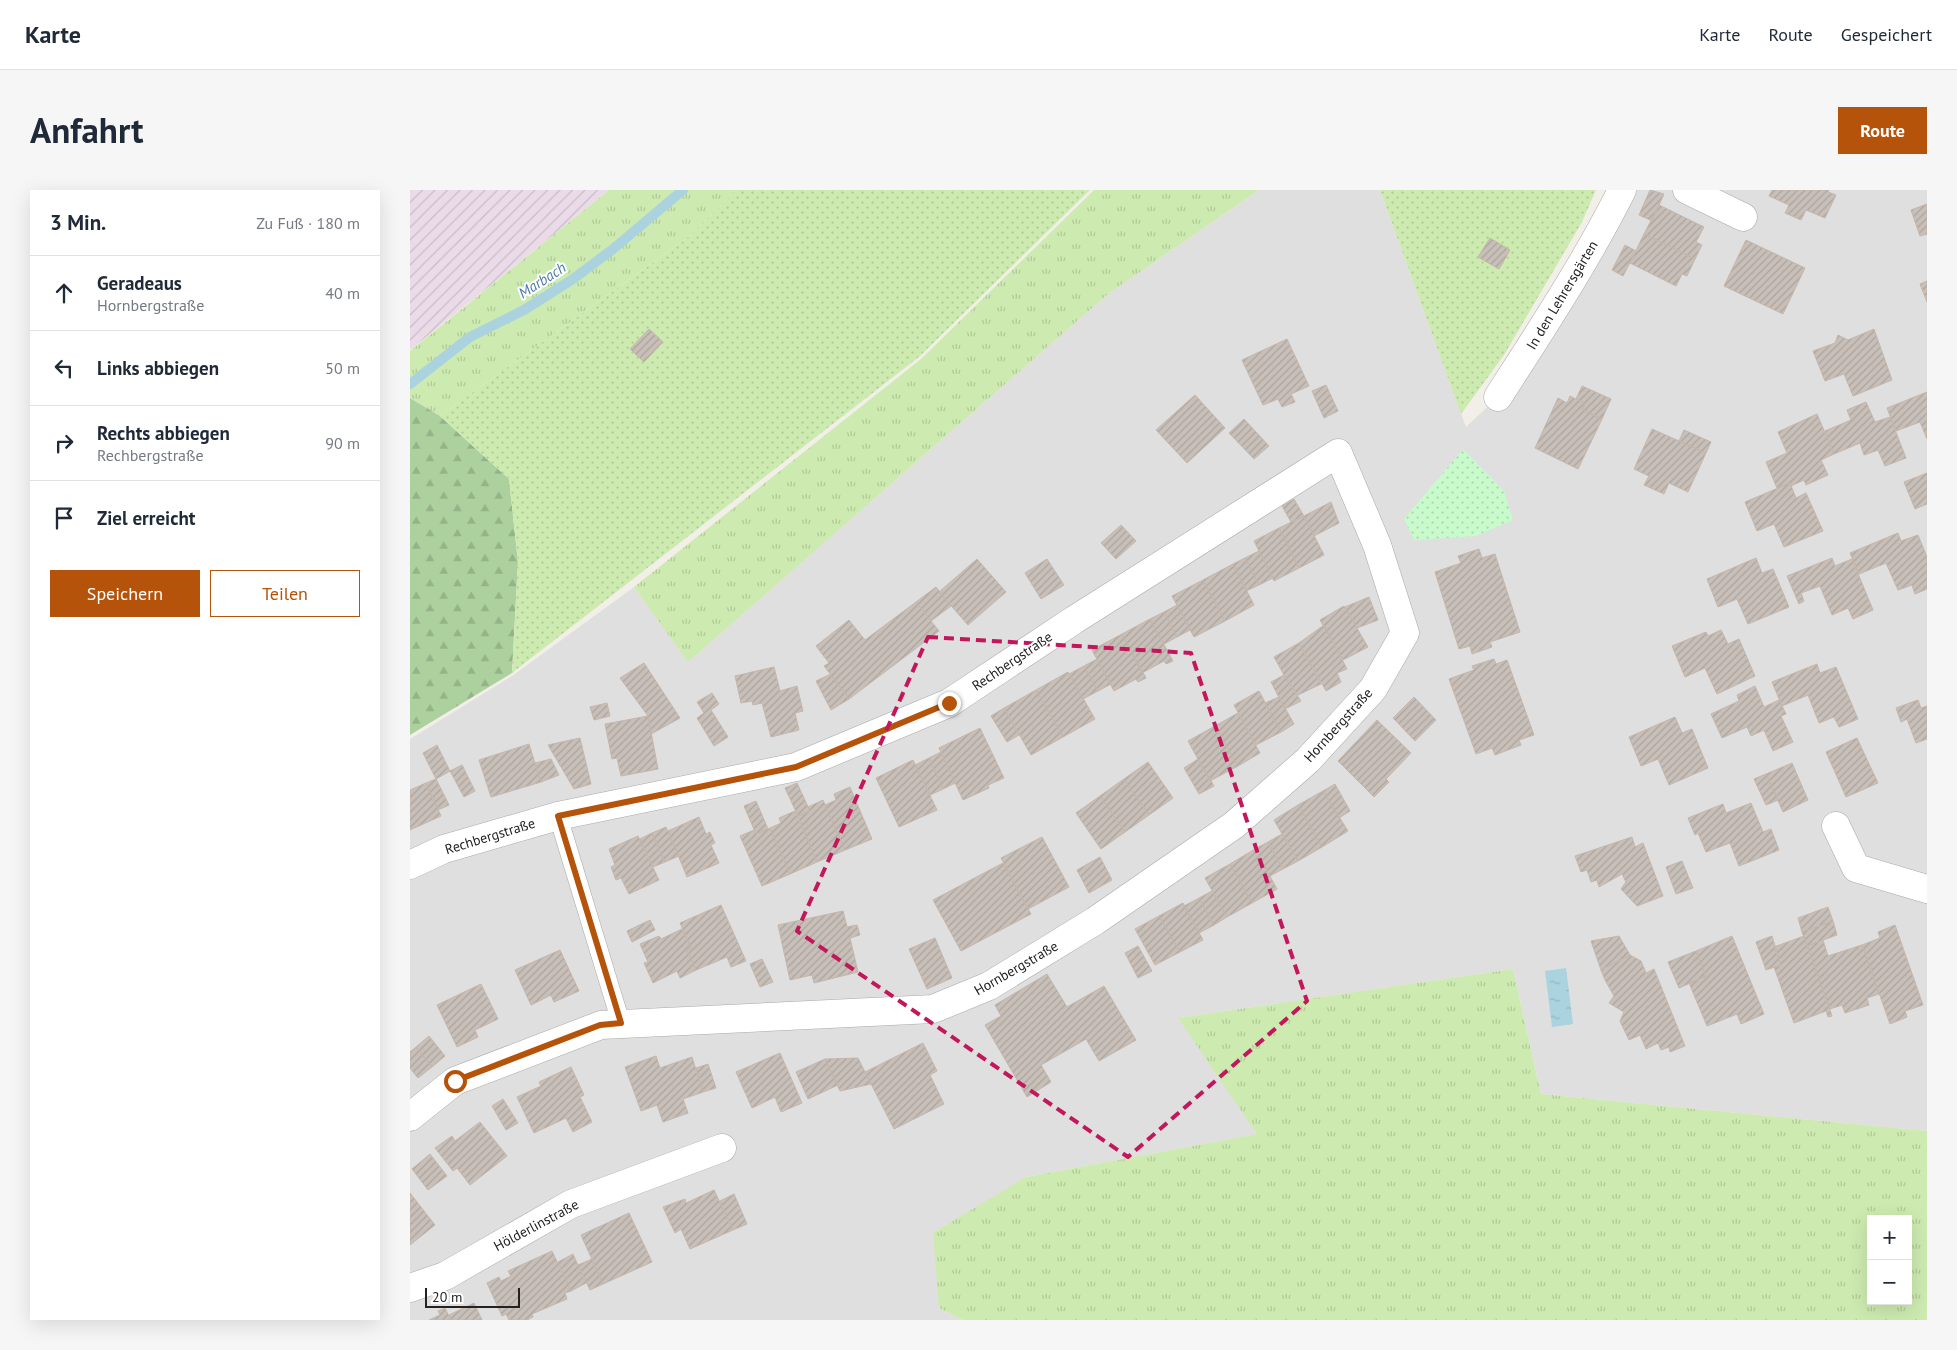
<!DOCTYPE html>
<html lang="de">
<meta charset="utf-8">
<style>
body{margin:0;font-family:"PT Sans",sans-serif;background:#f6f6f7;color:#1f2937}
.controls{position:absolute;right:15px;bottom:15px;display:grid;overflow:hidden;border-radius:0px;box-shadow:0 5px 20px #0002}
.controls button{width:45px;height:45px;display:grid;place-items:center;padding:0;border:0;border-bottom:1px solid #e0e1e3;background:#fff;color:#1f2937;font:25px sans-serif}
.scale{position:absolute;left:15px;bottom:12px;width:95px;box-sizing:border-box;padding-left:5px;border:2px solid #222;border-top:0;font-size:14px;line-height:18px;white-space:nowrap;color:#222;-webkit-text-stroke:4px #fff;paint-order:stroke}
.stop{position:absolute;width:15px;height:15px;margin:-11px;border:4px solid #b45309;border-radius:50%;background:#fff}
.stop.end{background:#b45309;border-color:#fff;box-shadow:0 1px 5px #0008}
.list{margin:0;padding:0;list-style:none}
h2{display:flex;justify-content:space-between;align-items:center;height:65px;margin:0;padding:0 20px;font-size:21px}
h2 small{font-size:16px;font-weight:400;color:#747a83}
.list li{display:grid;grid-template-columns:32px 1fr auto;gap:15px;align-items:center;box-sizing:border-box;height:75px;padding:0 20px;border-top:1px solid #e0e1e3}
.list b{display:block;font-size:19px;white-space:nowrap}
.list p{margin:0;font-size:16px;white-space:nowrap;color:#747a83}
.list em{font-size:16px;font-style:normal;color:#747a83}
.actions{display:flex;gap:10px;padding:15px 20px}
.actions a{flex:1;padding:11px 0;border:1px solid #b45309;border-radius:0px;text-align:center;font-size:18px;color:#b45309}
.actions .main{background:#b45309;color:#fff}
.icon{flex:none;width:28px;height:28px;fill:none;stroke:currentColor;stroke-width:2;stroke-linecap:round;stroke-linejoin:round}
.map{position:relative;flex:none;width:1517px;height:1130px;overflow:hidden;border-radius:0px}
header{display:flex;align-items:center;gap:30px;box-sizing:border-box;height:70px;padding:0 25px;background:#fff;border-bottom:1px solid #e0e1e3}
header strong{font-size:24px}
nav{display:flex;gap:28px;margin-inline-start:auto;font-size:18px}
.intro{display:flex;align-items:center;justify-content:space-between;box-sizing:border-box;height:120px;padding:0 30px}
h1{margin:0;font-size:35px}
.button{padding:12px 22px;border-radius:0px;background:#b45309;color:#fff;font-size:18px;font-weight:700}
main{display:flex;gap:30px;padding:0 30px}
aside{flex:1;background:#fff;border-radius:0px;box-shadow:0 5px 20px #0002}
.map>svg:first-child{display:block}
</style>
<header>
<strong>Karte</strong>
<nav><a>Karte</a><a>Route</a><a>Gespeichert</a></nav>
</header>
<div class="intro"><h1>Anfahrt</h1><a class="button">Route</a></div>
<main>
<aside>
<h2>3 Min.<small>Zu Fuß · 180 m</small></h2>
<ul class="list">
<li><svg class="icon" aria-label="ahead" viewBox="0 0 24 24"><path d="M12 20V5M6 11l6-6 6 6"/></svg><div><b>Geradeaus</b><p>Hornbergstraße</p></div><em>40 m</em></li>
<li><svg class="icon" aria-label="left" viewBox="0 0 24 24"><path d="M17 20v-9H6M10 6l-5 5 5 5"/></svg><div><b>Links abbiegen</b></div><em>50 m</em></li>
<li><svg class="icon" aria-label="right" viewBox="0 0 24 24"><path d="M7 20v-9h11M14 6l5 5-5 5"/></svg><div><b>Rechts abbiegen</b><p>Rechbergstraße</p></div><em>90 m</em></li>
<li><svg class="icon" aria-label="arrive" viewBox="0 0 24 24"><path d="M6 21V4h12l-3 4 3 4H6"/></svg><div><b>Ziel erreicht</b></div></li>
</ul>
<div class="actions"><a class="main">Speichern</a><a>Teilen</a></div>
</aside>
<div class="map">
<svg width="1517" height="1130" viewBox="0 0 1517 1130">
<defs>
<pattern id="industrial-furrows" width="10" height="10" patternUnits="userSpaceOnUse" patternTransform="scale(1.25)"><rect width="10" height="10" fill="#ebdbe8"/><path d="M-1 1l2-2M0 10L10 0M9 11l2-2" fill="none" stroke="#c9bcc7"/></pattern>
<pattern id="grass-tufts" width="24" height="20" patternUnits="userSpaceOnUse" patternTransform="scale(1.25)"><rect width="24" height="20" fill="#cdebb0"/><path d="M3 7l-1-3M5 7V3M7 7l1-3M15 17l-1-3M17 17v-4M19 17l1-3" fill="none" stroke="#b0c997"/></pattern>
<pattern id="forest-firs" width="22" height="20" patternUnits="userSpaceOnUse" patternTransform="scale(1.25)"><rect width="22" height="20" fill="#add19e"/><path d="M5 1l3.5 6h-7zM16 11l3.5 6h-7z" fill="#95b388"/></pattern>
<pattern id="park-dots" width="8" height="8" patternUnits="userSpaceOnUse" patternTransform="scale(1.25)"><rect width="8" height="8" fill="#c8facc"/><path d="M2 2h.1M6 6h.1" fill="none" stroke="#acd6af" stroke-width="1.8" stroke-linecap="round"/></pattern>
<pattern id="garden-dots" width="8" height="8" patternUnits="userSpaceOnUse" patternTransform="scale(1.25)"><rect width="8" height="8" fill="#cdebb0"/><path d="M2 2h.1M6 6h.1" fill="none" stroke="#b0c997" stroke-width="1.8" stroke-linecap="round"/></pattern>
<pattern id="water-ripples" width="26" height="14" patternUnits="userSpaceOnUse" patternTransform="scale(1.25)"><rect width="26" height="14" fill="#aad3df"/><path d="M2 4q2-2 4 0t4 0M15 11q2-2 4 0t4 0" fill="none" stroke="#92b5bf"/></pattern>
<pattern id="building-hatch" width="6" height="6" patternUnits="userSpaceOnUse" patternTransform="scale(1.25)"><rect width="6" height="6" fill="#c7bfb8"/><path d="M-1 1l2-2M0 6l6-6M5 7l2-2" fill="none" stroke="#aba49e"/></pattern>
</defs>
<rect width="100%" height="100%" fill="#f2efe9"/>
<!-- residential -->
<path fill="#e0dfdf" d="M849,0H970L1056,237L1088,207L1212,0H1517V941L1131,904L1103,779L769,828L848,944L616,987L529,1118L553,1130H0V549L102,486L224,397L279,471L698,104Z"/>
<!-- industrial -->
<path fill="url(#industrial-furrows)" d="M0,0H199L0,160Z"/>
<!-- grass -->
<path fill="url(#grass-tufts)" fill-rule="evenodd" d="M199,0H326L281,45L30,226L0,208V161Z
M684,0H849L698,104L278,472L224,397L511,169Z
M1103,779L1131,904L1517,941V1130H553L529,1118L523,1043L616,987L847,944L768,828ZM1461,1029H1498V1111H1461Z"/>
<!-- forest -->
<path fill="url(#forest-firs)" d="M0,208L30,226L99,289L108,372L102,483L0,545Z"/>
<!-- park -->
<path fill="url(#park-dots)" d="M1053,259L1094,301L1103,330L1066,346L1004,350L994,329Z"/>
<!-- garden -->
<path fill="url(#garden-dots)" d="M326,0H680L509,167L102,483L108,372L99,289L30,226L281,45Z
M970,0H1186L1172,32L1094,165L1051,224Z"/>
<!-- water -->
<path fill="url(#water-ripples)" d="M1156,778L1163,834L1142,837L1135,781Z"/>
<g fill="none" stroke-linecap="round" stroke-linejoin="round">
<!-- stream -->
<path stroke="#aad3df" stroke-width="10" d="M0,194L60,147L114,120L163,89L203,59L273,0"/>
</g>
<!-- building -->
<path fill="url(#building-hatch)" stroke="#c4b6ab" d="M1240,0L1254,4L1242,31L1229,25Z
M1362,0H1419L1418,2L1426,5L1415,28L1396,20L1391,30L1375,23L1379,15L1359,6Z
M1517,14V44L1510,46L1501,20Z
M1249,15L1294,37L1286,52L1292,55L1285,69L1234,44Z
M1234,44L1285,69L1277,86L1272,84L1266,96L1220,73Z
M1080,48L1100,60L1089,79L1068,67Z
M1336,50L1395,78L1373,124L1314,96Z
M1215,55L1226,61L1213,86L1202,80Z
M1517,91V112L1510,94Z
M239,139L253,152L234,172L220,159Z
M1464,139L1482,190L1443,206L1434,184L1415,191L1403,161L1425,153L1428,145L1438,150Z
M877,149L899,196L881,204L885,212L872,217L868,209L853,215L832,170Z
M916,195L928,221L914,228L902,201Z
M1172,196L1201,209L1192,229L1172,220L1175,214L1166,209Z
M1517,202V249L1510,232L1486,241L1477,218Z
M785,205L815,238L777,273L746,240Z
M1160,206L1175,214L1172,220L1192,229L1168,279L1125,258L1148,208L1157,213Z
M1456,212L1465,232L1480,227L1496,268L1475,276L1468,260L1454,265L1450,253L1424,264L1415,241L1441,230L1437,220Z
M1407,224L1424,264L1411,270L1418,285L1396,295L1394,290L1381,296L1380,293L1367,298L1356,272L1377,263L1368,242Z
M834,229L859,256L844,269L819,243Z
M1242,239L1296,263L1278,302L1259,293L1254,304L1234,295L1239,286L1224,279Z
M1274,240L1301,252L1296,263L1269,251Z
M1517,283V314L1505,319L1494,292Z
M1380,293L1386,308L1396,303L1413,341L1374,357L1364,334L1347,341L1335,312Z
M884,309L894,326L881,332L872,316Z
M921,312L929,333L904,346L894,326Z
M894,326L914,365L889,378L869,338Z
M711,335L726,351L706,369L691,353Z
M869,338L889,378L864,391L844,351Z
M1488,343L1491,351L1508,345L1517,367V399L1505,404L1502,395L1488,400L1476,373L1449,384L1440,363Z
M1069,359L1072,368L1085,364L1110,442L1080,452L1082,457L1062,464L1060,456L1049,459L1025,382L1051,373L1048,366Z
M849,361L863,388L849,395L835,368Z
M835,368L849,395L836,401L823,374Z
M1346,368L1352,383L1363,379L1379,417L1338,434L1327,409L1308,417L1297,389Z
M1422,368L1425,376L1442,369L1463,420L1443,429L1438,418L1422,425L1410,396L1391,403L1394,411L1389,414L1377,386Z
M567,369L596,402L558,435L529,402Z
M637,369L654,395L631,409L615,383Z
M823,374L844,415L815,431L793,390Z
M793,390L815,431L784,447L762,406Z
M526,397L541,416L521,431L506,412Z
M959,407L968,430L947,438L935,417Z
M506,412L529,441L439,509L414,476L419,473L406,456L439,430L455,450Z
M767,415L780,440L767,447L754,422Z
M934,416L958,457L933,470L910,430Z
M754,422L767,447L754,454L740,429Z
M740,429L763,471L756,474L754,471L732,483L712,444Z
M914,435L937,479L927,483L931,492L916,501L889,453Z
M1311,440L1318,454L1329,449L1345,486L1307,504L1295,478L1275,487L1262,456L1296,442L1298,446Z
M712,444L736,488L728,492L726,489L704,501L682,460Z
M889,453L911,494L888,505L874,485L864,467Z
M687,469L701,494L688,501L674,476Z
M1084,469L1086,474L1097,470L1124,545L1109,550L1111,555L1085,565L1082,558L1066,564L1039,489L1064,480L1062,476Z
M234,473L270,528L241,544L238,526L210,488Z
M1407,474L1410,483L1426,477L1448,529L1429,537L1424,527L1409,533L1398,505L1372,516L1362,492Z
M674,476L688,501L673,509L659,484Z
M364,477L370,501L387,496L393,521L385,523L389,540L361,547L352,513L343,515L342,511L331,513L325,486Z
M658,482L685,529L653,547L626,500Z
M421,484L439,509L421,520L406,491Z
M874,485L891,511L875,519L861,492Z
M1345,496L1354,517L1369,510L1376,524L1371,526L1383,552L1363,561L1354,540L1341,546L1337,537L1312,548L1301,524L1329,511L1327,505Z
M626,500L653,547L621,565L594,518Z
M849,501L871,542L846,555L824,515Z
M302,503L309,514L301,520L318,547L304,556L287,528L294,523L287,512Z
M869,507L884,534L871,542L855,513Z
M1004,507L1026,530L1005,551L983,528Z
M1508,510L1511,518L1517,516V549L1506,553L1497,529L1491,532L1486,518Z
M197,513L200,526L184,530L180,517Z
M594,518L609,545L597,552L581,526Z
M828,523L850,563L828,576L805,536Z
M238,526L248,579L211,586L207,568L202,569L195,534Z
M1265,527L1272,543L1282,539L1298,578L1259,595L1248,569L1231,576L1219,547Z
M967,530L1001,563L976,589L979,592L964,607L928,571Z
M805,536L828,576L800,591L778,551Z
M570,538L594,588L578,595L579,598L553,610L529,558Z
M170,548L181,594L164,599L138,555Z
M1447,548L1468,593L1436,607L1416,562Z
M119,554L131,592L81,607L69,570Z
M27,555L40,581L26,589L13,563Z
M531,562L545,593L533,599L519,568Z
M519,568L533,599L520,605L505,575Z
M141,569L149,585L131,592L125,573Z
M788,569L804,596L789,604L774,578Z
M503,570L527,620L489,637L466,588Z
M738,572L763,608L739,625L714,589Z
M1382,573L1398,610L1373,622L1356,584Z
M52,575L65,601L54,607L40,581Z
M1356,584L1368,610L1356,615L1344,589Z
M26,589L39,615L28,620L16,593Z
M714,589L739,625L715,642L690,606Z
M16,593L31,626L0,640V600Z
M387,593L400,621L388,626L375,598Z
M925,594L940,621L929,628L913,601Z
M440,597L462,649L435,660L415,615L426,610L424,604Z
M913,601L938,641L912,657L888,615Z
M690,606L715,642L691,659L666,623Z
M413,610L435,660L407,672L388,626L400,621L398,617Z
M346,611L358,639L346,644L334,616Z
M1341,613L1353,642L1361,639L1369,660L1329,676L1320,653L1296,662L1288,643L1285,645L1278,628L1313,614L1316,623Z
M888,615L912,657L888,671L864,630Z
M385,621L407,672L380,684L360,638L371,633L369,628Z
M289,627L296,644L300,642L305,653L301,655L309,673L277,687L258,641Z
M256,637L269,666L255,672L242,643Z
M360,638L380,684L352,696L330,646L344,640L346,644Z
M242,643L255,672L243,677L230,649Z
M872,644L888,671L873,679L858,652Z
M228,646L249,690L219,704L211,688L206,690L201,677L205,675L199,659Z
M632,647L659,697L618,719L591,668Z
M1222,647L1225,657L1233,653L1253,706L1227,716L1211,699L1216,692L1212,684L1189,697L1187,690L1181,692L1177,680L1171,682L1165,666Z
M858,652L873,679L860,686L845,659Z
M845,659L867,699L842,713L820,674Z
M690,667L702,690L679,703L667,680Z
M1272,671L1283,698L1266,704L1256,677Z
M593,673L621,724L551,761L523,710Z
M820,674L842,713L817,727L795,688Z
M802,701L817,727L804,735L789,708Z
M789,708L804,735L789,743L774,716Z
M773,713L793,750L770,762L749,726Z
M311,715L336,771L321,777L317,767L286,780L277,760L281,758L270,733Z
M1418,717L1423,731L1392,742L1388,728Z
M433,721L437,737L447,735L450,745L440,748L448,782L404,793L402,785L380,790L368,735Z
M749,726L770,762L745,775L725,739Z
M240,730L245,740L222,752L217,741Z
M1423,731L1427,745L1397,756L1392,742Z
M1485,735L1513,815L1495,821L1497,827L1480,834L1452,755L1470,748L1468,742Z
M272,739L281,758L277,760L286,780L270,788L267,781L243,793L234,773L238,772L230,754L249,746L251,749Z
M1209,746L1220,765L1191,780L1181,751Z
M1322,746L1354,824L1331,834L1327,824L1297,836L1279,793L1296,786L1286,761Z
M1362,746L1371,775L1356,780L1346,752Z
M1394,746L1422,826L1418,827L1416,821L1384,833L1364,777L1371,775L1364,757Z
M525,748L542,788L517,799L499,759Z
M1413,750L1418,766L1452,755L1469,804L1457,808L1459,815L1435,823L1432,815L1420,819L1397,756Z
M728,756L742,781L728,788L715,763Z
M150,760L169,801L144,812L141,805L121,815L105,780Z
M1286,761L1296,786L1269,798L1258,772Z
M1220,765L1231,771L1236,783L1244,779L1275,856L1260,862L1259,857L1251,860L1248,853L1236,859L1230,845L1219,850L1210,831L1214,822L1199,813L1204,806L1195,790L1191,780Z
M352,769L363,792L350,797L340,774Z
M637,784L657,817L694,796L726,850L689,871L676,849L631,875L641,892L617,907L575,835L591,826L585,815Z
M71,794L88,829L65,840L68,847L47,857L27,815Z
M19,846L35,866L22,877L6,857Z
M513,853L527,881L520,885L534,914L484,939L455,882Z
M6,857L22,877L8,888L0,878V862Z
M370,863L392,913L371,922L365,907L342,918L326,882Z
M246,866L250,878L282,867L293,902L273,909L278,923L253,932L247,915L231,921L215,877Z
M448,868L461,894L430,901L415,869Z
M415,869L428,895L398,909L386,882Z
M298,874L306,898L293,902L286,878Z
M161,877L174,905L170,907L182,932L163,942L156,928L124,943L107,907L131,896L129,892Z
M93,909L108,933L96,940L82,916Z
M70,932L97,966L60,995L47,978L43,981L25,958L42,946L45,951Z
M20,964L37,986L18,1000L2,979Z
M304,1000L323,1040L280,1059L271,1039L265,1043L253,1017L275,1009L276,1013Z
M0,1003L25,1035L0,1055Z
M324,1004L337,1034L323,1040L310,1011Z
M219,1023L242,1072L193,1094L171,1045Z
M142,1061L161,1101L155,1103L157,1109L122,1124L123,1127L117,1130H99L96,1124L92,1126L77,1093L89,1087L91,1091L101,1086L98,1081Z
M163,1064L176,1093L161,1101L148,1072Z
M182,1069L193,1094L180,1100L168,1075Z
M64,1113L72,1130H41L39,1125Z
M35,1118L41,1130H19L30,1125L28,1121Z"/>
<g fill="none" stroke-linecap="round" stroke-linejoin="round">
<!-- lane casing -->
<g stroke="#a9a9a9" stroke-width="19">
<path id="lane" d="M148,626L211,833"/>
</g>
<!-- street casing -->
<g stroke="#a9a9a9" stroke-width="29">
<path id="street" d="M1277,0L1333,27
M1088,207C1131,140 1176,72 1212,0
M1426,636L1446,678L1517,699
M0,675L34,659L148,626L386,577L539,513L664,430L928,263L967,355L995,443L963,499L898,570L824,635L685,731L579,796L523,819L191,835L45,891L0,927
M0,1098L35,1086L161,1014L312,958"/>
</g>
<!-- lane -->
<use href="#lane" stroke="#fff" stroke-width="18"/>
<!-- street -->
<use href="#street" stroke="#fff" stroke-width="28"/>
</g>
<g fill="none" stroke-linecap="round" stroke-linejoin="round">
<!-- route -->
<path stroke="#b45309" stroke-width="6" d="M45,891L190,835L211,833L148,626L386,577L539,513"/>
</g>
<!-- marked area -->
<path fill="none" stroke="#c2185b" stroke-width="4" stroke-dasharray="10 6" stroke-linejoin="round" d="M518,447L781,463L897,811L718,967L387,741Z"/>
<g text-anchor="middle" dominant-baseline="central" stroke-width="4" stroke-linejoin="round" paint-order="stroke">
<!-- street labels -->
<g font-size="14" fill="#222" stroke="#fff">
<text transform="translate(1152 105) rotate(-59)">In den Lehrersgärten</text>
<text transform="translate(602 471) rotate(-34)">Rechbergstraße</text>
<text transform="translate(928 535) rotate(-48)">Hornbergstraße</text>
<text transform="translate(80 646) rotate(-17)">Rechbergstraße</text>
<text transform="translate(606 778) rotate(-30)">Hornbergstraße</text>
<text transform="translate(126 1035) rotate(-28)">Hölderlinstraße</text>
</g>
<!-- water labels -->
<g font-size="15" font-style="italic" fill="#4a7aab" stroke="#fff">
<text transform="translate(132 90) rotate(-33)">Marbach</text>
</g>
</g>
</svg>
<div class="controls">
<button>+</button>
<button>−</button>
</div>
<div class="scale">20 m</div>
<div class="stop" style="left:45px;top:891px"></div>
<div class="stop end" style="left:539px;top:513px"></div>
</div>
</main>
